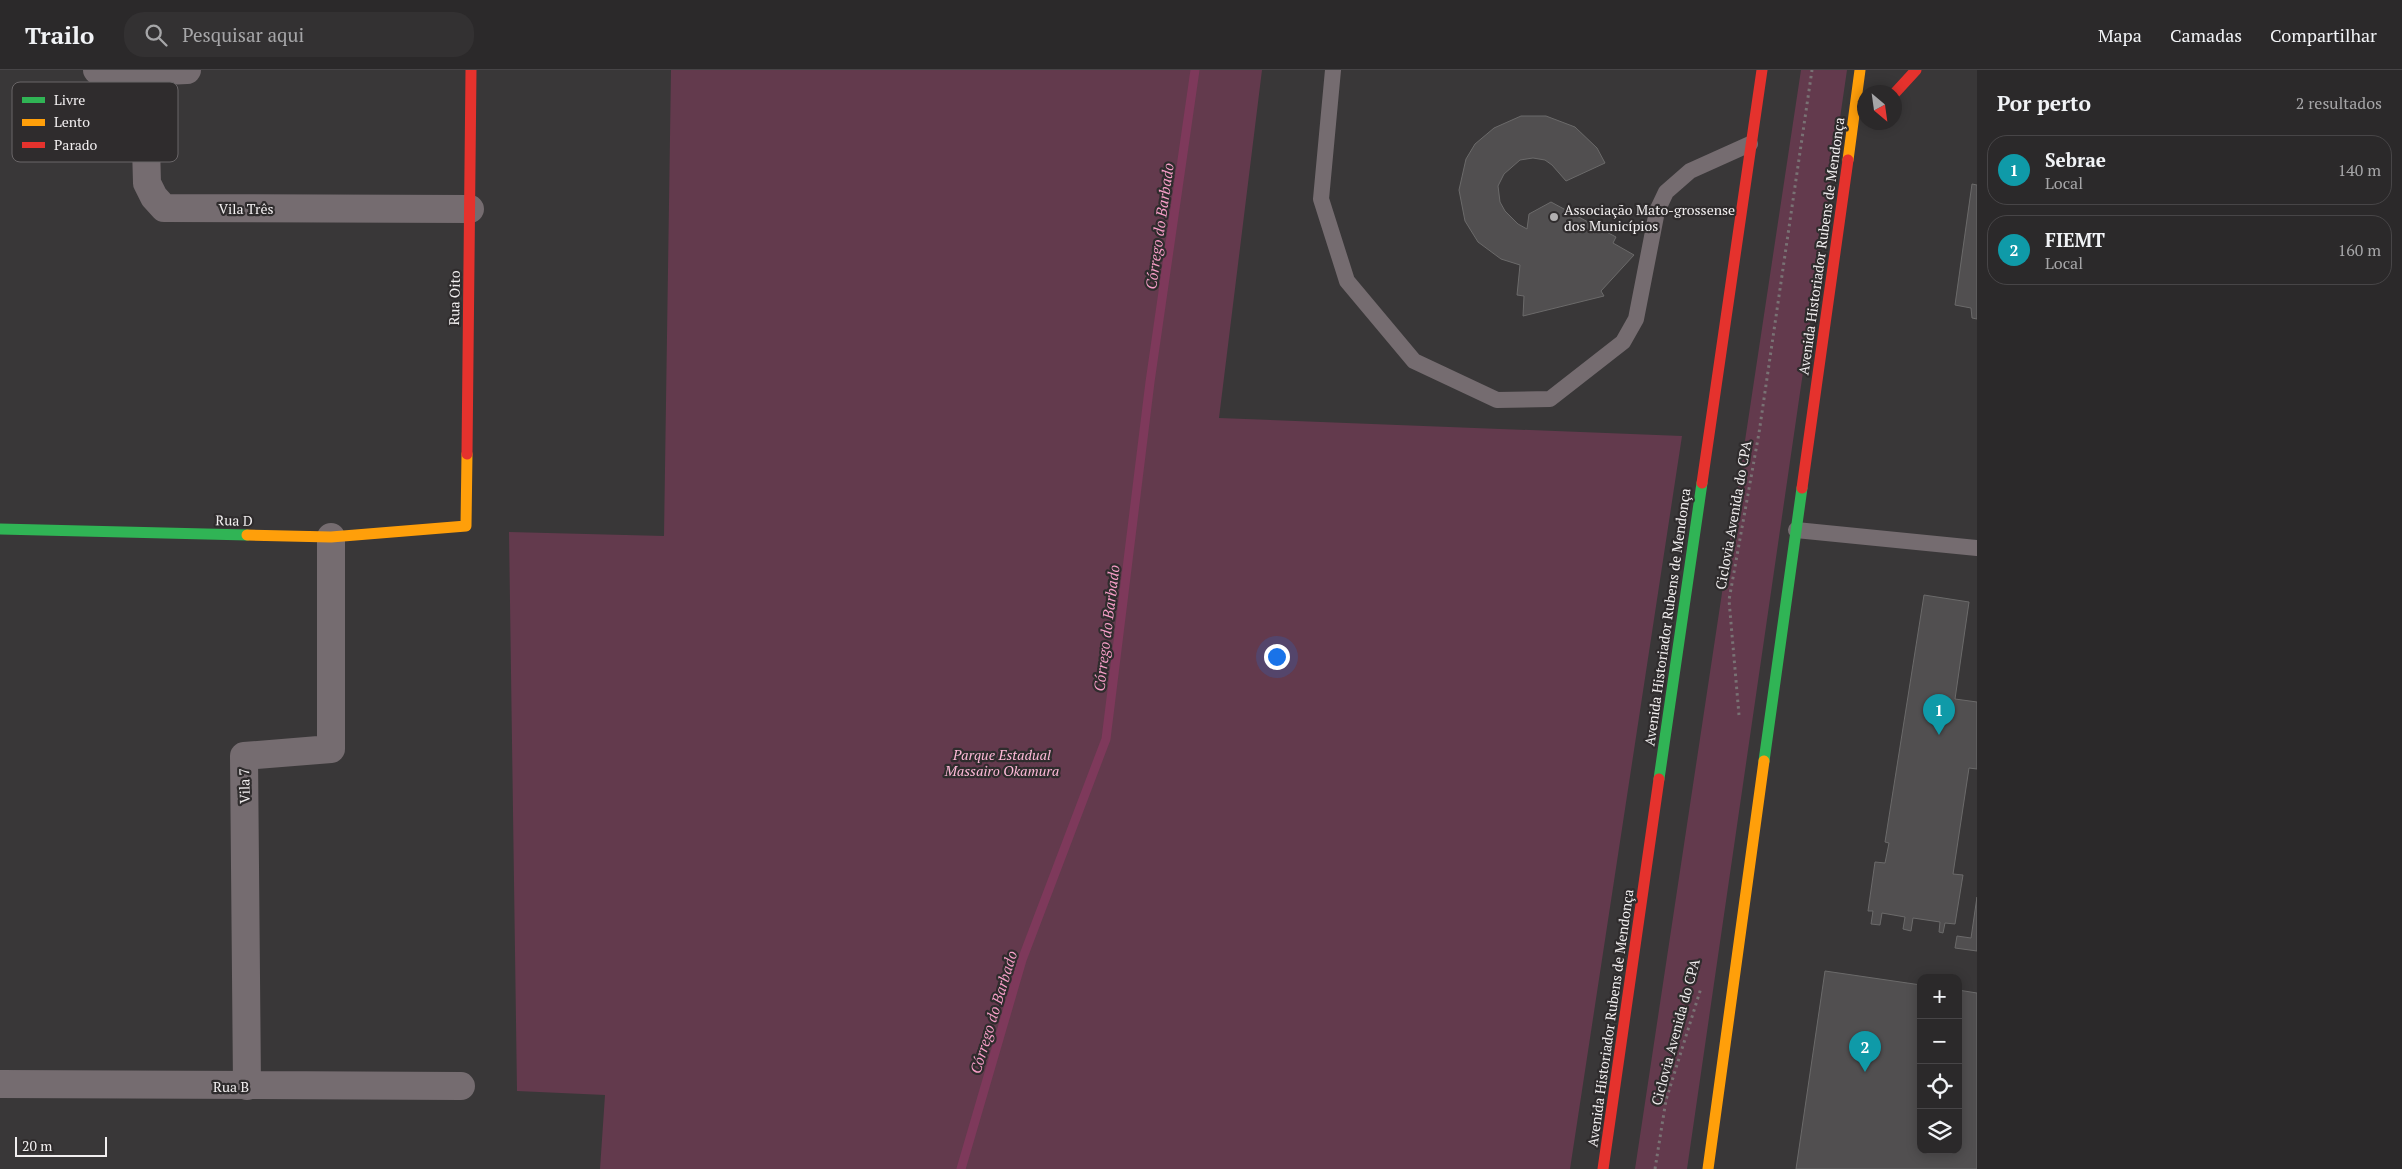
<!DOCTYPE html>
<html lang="pt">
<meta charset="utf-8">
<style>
body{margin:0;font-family:"PT Serif",serif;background:#333132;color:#f1f3f6}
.controls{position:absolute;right:15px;bottom:15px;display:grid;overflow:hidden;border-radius:10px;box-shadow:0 2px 12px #0003}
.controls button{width:45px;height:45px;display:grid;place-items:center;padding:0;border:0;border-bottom:1px solid #474547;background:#2b292a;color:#f1f3f6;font:25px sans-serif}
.compass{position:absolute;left:1857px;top:15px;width:45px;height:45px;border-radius:50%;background:#2b292a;box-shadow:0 2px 12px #0003;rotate:151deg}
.scale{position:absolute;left:15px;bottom:12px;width:92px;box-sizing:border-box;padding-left:5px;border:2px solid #f2eff0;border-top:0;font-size:14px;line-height:18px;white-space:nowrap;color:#f2eff0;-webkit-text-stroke:4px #2f2c2d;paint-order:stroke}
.you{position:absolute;left:1276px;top:586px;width:18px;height:18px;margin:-12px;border:4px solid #fff;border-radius:50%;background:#1a73e8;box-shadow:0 0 0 8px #1a73e833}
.badge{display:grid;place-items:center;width:32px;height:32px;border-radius:50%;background:#8c9099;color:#fff;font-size:16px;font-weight:700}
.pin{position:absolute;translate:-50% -41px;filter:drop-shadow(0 1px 2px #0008)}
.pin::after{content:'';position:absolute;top:26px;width:18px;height:15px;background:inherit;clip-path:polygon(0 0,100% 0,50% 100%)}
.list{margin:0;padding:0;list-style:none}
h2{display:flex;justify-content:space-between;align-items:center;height:65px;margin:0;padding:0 20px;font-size:21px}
h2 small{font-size:16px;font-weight:400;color:#a6a6a8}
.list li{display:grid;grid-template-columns:32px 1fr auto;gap:15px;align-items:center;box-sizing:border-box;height:70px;margin:0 10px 10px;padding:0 10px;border:1px solid #474547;border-radius:20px}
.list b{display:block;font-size:19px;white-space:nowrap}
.list p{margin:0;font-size:16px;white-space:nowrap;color:#a6a6a8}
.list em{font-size:16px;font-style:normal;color:#a6a6a8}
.icon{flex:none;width:28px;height:28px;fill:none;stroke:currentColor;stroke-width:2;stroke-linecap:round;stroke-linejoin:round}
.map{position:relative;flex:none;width:1977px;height:1099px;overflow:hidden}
header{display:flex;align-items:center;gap:30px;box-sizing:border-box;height:70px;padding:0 25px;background:#2b292a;border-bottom:1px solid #474547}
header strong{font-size:24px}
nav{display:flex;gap:28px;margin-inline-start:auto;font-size:18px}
.search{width:350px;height:45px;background:#333132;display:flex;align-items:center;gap:12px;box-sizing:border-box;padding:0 18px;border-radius:20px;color:#a6a6a8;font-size:19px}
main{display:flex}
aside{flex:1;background:#2b292a}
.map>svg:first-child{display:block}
</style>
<header>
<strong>Trailo</strong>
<div class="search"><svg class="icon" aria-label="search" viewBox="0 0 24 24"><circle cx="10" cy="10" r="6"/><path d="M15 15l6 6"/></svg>Pesquisar aqui</div>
<nav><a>Mapa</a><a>Camadas</a><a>Compartilhar</a></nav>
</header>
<main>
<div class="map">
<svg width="1977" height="1099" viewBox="0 0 1977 1099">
<rect width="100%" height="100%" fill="#393738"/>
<!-- green -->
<path fill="#633a4d" d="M671,0H1262L1219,348L1682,366L1570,1099H600L605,1025L517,1021L509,462L664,466Z
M1801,0H1847L1687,1099H1635Z"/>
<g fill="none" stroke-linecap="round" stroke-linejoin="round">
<!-- stream -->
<path stroke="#7e395b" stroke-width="9" d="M961,1099L1022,890L1106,669L1150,312L1195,0"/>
</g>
<!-- building -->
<path fill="#514f50" stroke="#6b6a6a" d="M1521,46H1546L1575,57L1597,78L1605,93L1566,111L1552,95L1545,90L1533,88L1520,90L1504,104L1498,116L1500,132L1505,141L1518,154L1527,159L1529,144L1551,132L1616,167L1613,173L1634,185L1601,221L1604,226L1523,246L1524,226L1517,225L1520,195L1501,189L1478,172L1465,151L1459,120L1466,89L1475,74L1494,58Z
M1972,114L1977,115V249L1972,248L1971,238L1955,235Z
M1924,525L1969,532L1955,629L1977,632V699L1969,698L1953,804L1963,805L1955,854L1945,853L1943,863L1939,862L1940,852L1913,848L1911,861L1903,859L1905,847L1882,843L1880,855L1871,854L1873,841H1868L1875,792L1885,793L1889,773L1885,772Z
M1977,827V881L1955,878L1957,866L1971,868Z
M1825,901L1921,915V1080H1958V920L1977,923V1099H1796Z"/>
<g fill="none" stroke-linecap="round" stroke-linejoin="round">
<!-- path -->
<path stroke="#797274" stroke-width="3" stroke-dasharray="2.5 4" stroke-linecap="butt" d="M1739,645L1729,530L1759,363L1812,0
M1655,1099L1666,1030L1701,918"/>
<!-- lane -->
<path stroke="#756c70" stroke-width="16" d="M1333,0L1321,129L1347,211L1414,291L1497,330L1550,329L1623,272L1636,249L1657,141L1666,122L1690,101L1750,74
M1796,460L1977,478"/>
<!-- street -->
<path stroke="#756c70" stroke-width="28" d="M97,0L144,2L187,0
M144,2L147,113L154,127L164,138L470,139
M0,1014L461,1016
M247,1016L244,686L331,679V467"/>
<!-- fast -->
<path stroke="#30b455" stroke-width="11" d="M0,459L247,465
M1764,691L1802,418
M1659,709L1702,413"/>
<!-- slow -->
<path stroke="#ff9f0a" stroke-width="11" d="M1848,90L1860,0
M247,465L331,467L466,456L467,384
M1708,1099L1764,691"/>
<!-- jam -->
<path stroke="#e5322d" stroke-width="11" d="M1894,24L1916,0
M467,384L471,0
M1702,413L1762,0
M1802,418L1848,90
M1603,1099L1659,709"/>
</g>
<!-- markers -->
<circle fill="#b1afb0" stroke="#2f2c2d" stroke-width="2" cx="1554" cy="147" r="5"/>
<g text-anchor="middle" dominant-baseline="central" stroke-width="4.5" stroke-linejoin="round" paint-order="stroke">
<!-- street labels -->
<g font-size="14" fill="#f2eff0" stroke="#2f2c2d">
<text x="246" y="138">Vila Três</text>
<text transform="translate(1821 176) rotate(-82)">Avenida Historiador Rubens de Mendonça</text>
<text transform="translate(454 228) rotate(-89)">Rua Oito</text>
<text transform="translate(1733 445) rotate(-80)">Ciclovia Avenida do CPA</text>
<text transform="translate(234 450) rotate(1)">Rua D</text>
<text transform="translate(1667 547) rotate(-82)">Avenida Historiador Rubens de Mendonça</text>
<text transform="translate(244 716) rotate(-91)">Vila 7</text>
<text transform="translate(1610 948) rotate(-82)">Avenida Historiador Rubens de Mendonça</text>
<text transform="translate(1675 962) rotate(-75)">Ciclovia Avenida do CPA</text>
<text x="231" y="1016">Rua B</text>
</g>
<!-- poi labels -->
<g font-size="14" fill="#f2eff0" stroke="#2f2c2d" text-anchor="start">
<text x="1564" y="139">Associação Mato-grossense<tspan x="1564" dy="16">dos Municípios</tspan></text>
</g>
<!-- park labels -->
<g font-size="14" font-style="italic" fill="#febad8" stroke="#2f2c2d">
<text x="1002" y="684">Parque Estadual<tspan x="1002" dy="16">Massairo Okamura</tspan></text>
</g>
<!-- water labels -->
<g font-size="15" font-style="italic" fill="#f79fc8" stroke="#2f2c2d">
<text transform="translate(1159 156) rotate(-82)">Córrego do Barbado</text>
<text transform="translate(1106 558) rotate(-83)">Córrego do Barbado</text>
<text transform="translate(993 942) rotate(-73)">Córrego do Barbado</text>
</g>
</g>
<!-- legend -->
<rect x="12" y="12" width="166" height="80" rx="8" fill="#2f2c2d" stroke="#6a6668" stroke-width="1"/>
<rect x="22" y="27" width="23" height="6" fill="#30b455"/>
<rect x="22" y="49" width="23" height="7" fill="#ff9f0a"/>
<rect x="22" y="72" width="23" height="6" fill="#e5322d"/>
<g font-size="14" fill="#f2eff0">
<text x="54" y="35">Livre</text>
<text x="54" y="57">Lento</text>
<text x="54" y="80">Parado</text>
</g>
</svg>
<div class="controls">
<button>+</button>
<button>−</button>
<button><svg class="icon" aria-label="locate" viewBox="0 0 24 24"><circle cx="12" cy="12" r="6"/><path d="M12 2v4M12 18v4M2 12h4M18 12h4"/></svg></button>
<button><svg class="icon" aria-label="layers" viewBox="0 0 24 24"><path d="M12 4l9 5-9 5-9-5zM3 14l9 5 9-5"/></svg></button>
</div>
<svg class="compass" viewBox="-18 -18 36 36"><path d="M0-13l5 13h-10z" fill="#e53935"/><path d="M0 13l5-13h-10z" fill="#a6a6a8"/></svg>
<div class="scale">20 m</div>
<div class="you"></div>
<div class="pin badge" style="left:1939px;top:665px;background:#0f9aa8">1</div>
<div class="pin badge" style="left:1865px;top:1002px;background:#0f9aa8">2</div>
</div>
<aside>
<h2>Por perto<small>2 resultados</small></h2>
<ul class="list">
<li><span class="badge" style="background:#0f9aa8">1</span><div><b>Sebrae</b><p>Local</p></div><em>140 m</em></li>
<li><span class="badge" style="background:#0f9aa8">2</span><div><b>FIEMT</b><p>Local</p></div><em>160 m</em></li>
</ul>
</aside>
</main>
